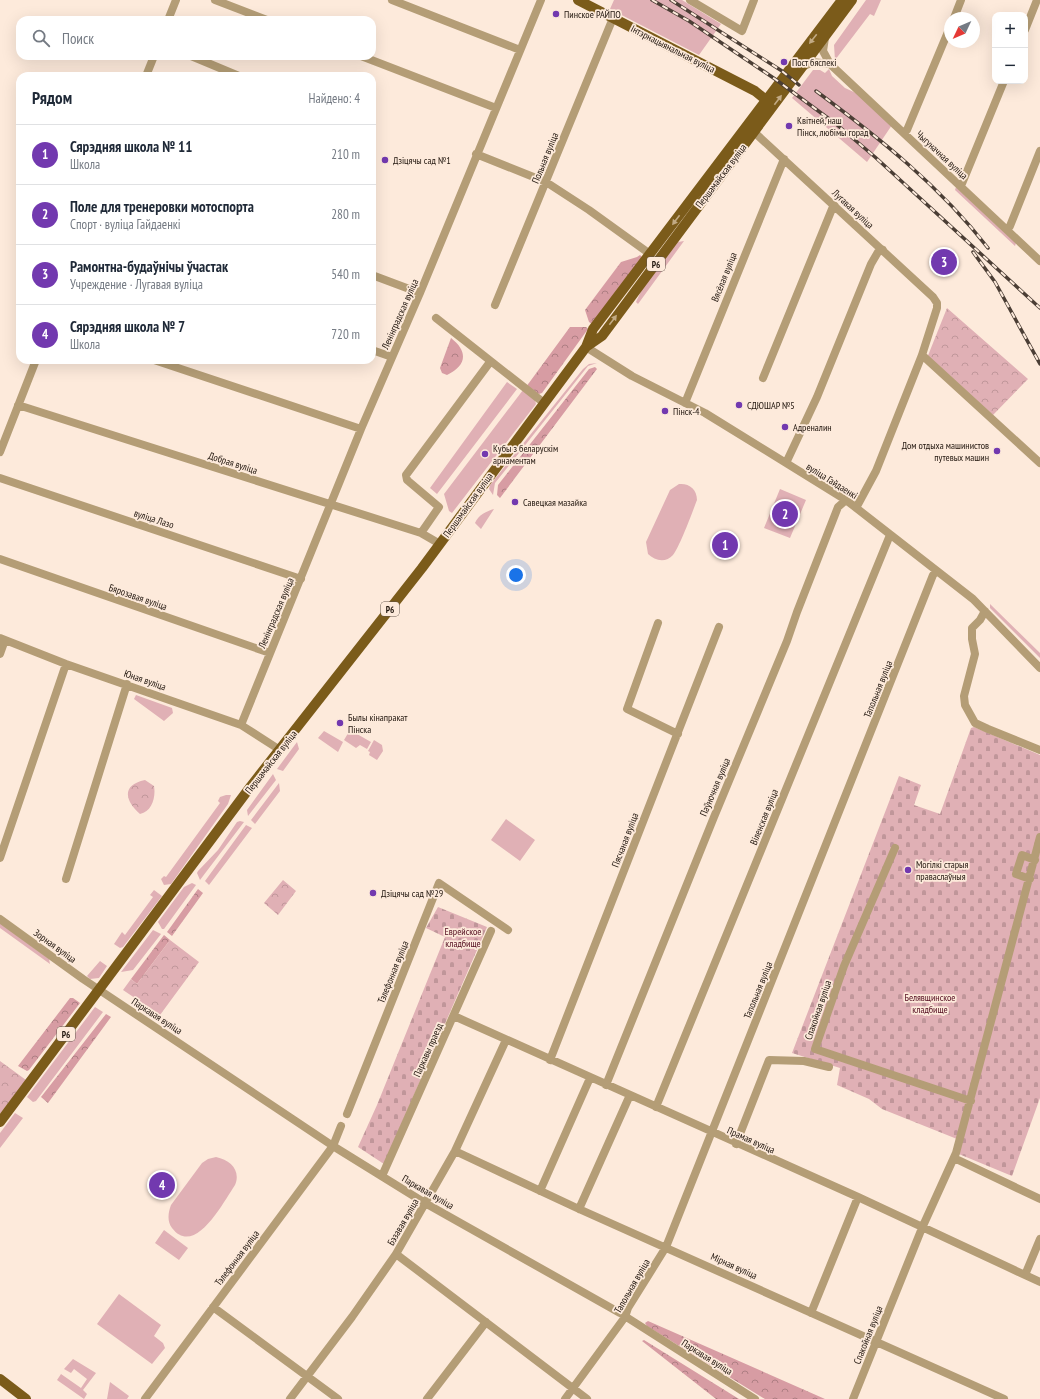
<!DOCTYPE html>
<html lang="ru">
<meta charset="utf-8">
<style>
body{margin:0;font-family:"PT Sans Narrow",sans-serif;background:#f2f2f3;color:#1f2937}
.controls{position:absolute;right:12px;top:12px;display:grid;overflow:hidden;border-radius:8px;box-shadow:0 4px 16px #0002}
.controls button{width:36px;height:36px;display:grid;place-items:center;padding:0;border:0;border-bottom:1px solid #e0e1e3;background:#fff;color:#1f2937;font:20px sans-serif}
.compass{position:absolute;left:944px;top:12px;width:36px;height:36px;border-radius:50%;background:#fff;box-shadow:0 4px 16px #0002;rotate:226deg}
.you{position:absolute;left:516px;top:575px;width:14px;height:14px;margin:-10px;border:3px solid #fff;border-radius:50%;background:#1a73e8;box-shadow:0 0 0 6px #1a73e833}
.badge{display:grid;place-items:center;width:26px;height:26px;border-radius:50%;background:#7239af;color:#fff;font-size:13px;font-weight:700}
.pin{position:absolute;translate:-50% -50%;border:2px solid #fff;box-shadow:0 1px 4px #0006}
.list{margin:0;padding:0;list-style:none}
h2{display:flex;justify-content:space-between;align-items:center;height:52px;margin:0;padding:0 16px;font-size:17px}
h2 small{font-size:13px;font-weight:400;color:#747a83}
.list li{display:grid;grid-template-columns:26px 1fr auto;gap:12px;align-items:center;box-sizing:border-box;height:60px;padding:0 16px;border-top:1px solid #e0e1e3}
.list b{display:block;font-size:15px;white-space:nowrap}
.list p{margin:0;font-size:13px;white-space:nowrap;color:#747a83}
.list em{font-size:13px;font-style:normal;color:#747a83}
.icon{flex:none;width:22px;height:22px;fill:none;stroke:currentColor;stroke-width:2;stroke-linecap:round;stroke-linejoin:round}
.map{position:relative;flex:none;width:1040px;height:1399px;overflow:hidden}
.search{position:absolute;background:#fff;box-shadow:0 4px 16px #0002;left:16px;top:16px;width:360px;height:44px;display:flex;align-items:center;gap:10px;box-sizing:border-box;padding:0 14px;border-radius:12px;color:#747a83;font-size:15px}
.panel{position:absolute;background:#fff;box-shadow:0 4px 16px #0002;left:16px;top:72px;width:360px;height:292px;border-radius:12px}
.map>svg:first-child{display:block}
</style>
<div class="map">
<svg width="1040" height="1399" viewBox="0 0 1040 1399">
<defs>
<pattern id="forest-crowns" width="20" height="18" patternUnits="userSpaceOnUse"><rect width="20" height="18" fill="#d79ca3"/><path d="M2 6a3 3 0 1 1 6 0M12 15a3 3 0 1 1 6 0" fill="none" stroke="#ae7e83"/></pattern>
<pattern id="cemetery-stones" width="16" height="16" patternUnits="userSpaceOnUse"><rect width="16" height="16" fill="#e0b0b5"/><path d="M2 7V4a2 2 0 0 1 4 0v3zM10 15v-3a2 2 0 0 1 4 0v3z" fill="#c0969a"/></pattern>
<pattern id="park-crowns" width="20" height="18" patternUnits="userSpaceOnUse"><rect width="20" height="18" fill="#e0b0b5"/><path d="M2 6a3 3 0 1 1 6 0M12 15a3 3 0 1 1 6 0" fill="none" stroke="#c0969a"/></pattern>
</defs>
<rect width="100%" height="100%" fill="#fdeadb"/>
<!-- grass -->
<path fill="#e0b0b5" d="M614,0H682L721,24L699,55L610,9Z
M866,0H881L874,16L870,14L835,60L834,45Z
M829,69L832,76L845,88L856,93L892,125L867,162L792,98L813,70H820L825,73Z
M956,187L1016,243L1015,246L955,190Z
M684,241L638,304L636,302L643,287L678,242Z
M597,363L588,366L495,483L493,495L489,489L490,485L583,369L589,364Z
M507,382L517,389L437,494L430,488Z
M523,390L535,400L536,404L452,513L449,511L444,494Z
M679,484C689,483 697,489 697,500C692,513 680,546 673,555C666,563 655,561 648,554L646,542L670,490Z
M780,489L806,500L790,538L764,528Z
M494,509L481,529L475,523C478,515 487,511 494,509Z
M990,604L1040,653V658L990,608Z
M136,695L172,708L173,713L164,721L134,699Z
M350,730L371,742L367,749L360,745L356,748L344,740Z
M324,731L343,742L338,752L318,738Z
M374,740L382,745L383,751L377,760L369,755L370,752L368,751Z
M297,742L299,749L283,771L277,769Z
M273,774L276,780L248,816L247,810Z
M279,783L280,791L255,824L251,820Z
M226,795H231L228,804L171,884L164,885L161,879L164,876L166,877L220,803L218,801L220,797Z
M506,819L535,840L520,861L491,840Z
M240,821L244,822L200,880L197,873L198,871L218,850L237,822Z
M246,825L252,828L209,885L205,881Z
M192,883L196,885L164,929H162L158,922L184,887Z
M154,890L162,896L123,947L120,948L114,944L122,932L125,935L153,897L150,895Z
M0,923L49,959L50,964L0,928Z
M153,930L161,934L133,970L121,972Z
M100,961L107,966L99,978L90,979L87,976Z
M95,1007L103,1012L36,1101L33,1102L27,1097Z
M15,1113L23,1118L0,1148V1133Z
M216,1157C231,1160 241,1171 235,1185C224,1201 195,1258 172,1228C167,1221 168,1213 171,1205L202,1163L208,1159Z
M164,1230L188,1248L179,1260L155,1243Z
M119,1294L161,1325L154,1336L163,1343L165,1348L152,1364L97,1324Z
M73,1359L96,1373L83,1390L87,1394L84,1399L57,1380L61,1374L81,1388L87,1379L74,1369L71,1373L64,1369Z
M110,1382L129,1396L127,1399H107Z"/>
<!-- forest -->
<path fill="url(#forest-crowns)" d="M640,255L642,257L592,324L589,322L585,310L621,262L637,257Z
M570,327H586L588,329L542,393L539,394L526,387Z
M451,338C469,352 466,366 447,375L442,373L440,368Z
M595,367L597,369L500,498L497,495L498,485L589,369Z
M198,889L203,893L172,936L167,932Z
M164,935L170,940L137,984L131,979Z
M70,998H73L80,1003L29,1070L27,1071L18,1066Z
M106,1014L111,1017L48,1103L41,1097Z
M648,1321L825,1399H765L647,1326L645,1323Z
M644,1340L739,1399H716L642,1341Z"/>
<!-- cemetery -->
<path fill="url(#cemetery-stones)" d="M974,727L1040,755V1098L1012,1176L954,1152L957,1139L882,1109L869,1099L837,1085L840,1068L792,1053L899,776L921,785L914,805L940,814L971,728Z
M438,907L487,927L384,1164L358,1147L377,1105L445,937L426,928Z"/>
<!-- park -->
<path fill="url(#park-crowns)" d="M947,308L1028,379L993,415L927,358Z
M145,780L154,786C156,797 152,812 140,814C125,801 121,785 145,780Z
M283,880L296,891L278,915L264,903Z
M170,940L199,962L160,1015L123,990L131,979L137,984Z
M0,1061L26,1080L0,1114Z"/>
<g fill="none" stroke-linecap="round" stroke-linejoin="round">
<!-- minor -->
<path stroke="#b49d76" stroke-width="8" d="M215,0L267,20
M392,0L520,50
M690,0L742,31L754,0
M954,18L961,0
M168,20L176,0
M1025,30L1037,0
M825,38L823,51L830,64L1040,261
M191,56L239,76
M361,56L496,108
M804,66L813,62L830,64
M146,76L154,56
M754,132L933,297L937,303V308L922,355L876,471L856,508
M904,133L907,130L950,27
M476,154L546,182L589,210L650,254
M961,186L1004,81
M1007,230L1010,226L1040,151
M372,275L420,293
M495,305L613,18
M436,318L544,403
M586,347L632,376L705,413L846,500L973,599L1040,668
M372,350L392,357
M922,355L1040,463
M154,360L361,429
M763,378L832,209L835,206
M685,403L784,159
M18,405L421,533L440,544
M0,452L36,360
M786,463L817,397L871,264L878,252L883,250
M0,478L301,579
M421,533L439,507L407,480L406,475L490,362
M0,559L270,653
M985,611L980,620L972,628V639L975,654L964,696L965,705L975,723L988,729L1040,750
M658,623L627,709L678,734
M0,638L66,664L241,725L280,750
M0,654L5,640
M241,725L361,429L420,293L541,0
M895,848L844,966L815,1049L971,1101
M0,858L66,664
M66,879L127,684
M1030,879L1016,874L1022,855L1035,860
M0,919L83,979L333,1146L425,1203L620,1313L755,1399
M454,1016L858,1197L1040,1282
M550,1060L719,627
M606,1085L714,817L787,641L797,612L838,507L846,500
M656,1107L890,535
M347,1114L439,883L508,930
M736,1144L769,1060L804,1061L829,1067
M455,1151L579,1209L1004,1399
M954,1158L1040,1199
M382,1176L491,931
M540,1191L590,1078
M579,1209L630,1095
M396,1254L587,1399
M1025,1275L1040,1239
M213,1307L338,1399
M811,1313L858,1197
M145,1399L333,1146L341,1126
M290,1399L352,1317L396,1254L455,1151L506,1040
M427,1399L486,1322
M565,1399L625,1317L628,1308L666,1247L933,575L937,571
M853,1399L922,1228L956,1153L1040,837"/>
<!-- major -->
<path stroke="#7b5b1a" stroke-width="10" d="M578,0L755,91L766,100
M586,347L602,336L852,0
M0,1122L251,786L422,568L586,347L593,329L842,0
M0,1379L26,1399"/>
<!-- rail casing -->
<g stroke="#4b3e35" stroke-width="3.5">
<path id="rail" d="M652,0L689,21L775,79L836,124L875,157L1040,308
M671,0L782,71L799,85
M816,91C878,137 940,186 988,248
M973,252L995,282L1040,364"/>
</g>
<!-- rail -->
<use href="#rail" stroke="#fdeadb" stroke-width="2" stroke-dasharray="6" stroke-linecap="butt"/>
</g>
<!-- one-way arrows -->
<defs><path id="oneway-solid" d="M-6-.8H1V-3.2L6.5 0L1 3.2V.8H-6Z"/></defs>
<g fill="#c2aa84">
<use href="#oneway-solid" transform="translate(813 39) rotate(128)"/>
<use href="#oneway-solid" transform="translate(778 100) rotate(-53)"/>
<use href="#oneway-solid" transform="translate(676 220) rotate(127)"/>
<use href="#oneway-solid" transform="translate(613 320) rotate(-53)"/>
</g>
<!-- markers -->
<g fill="#7239af" stroke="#fdeadb" stroke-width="1.5">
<circle cx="556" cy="14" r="4"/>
<circle cx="784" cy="62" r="4"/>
<circle cx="789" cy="126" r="4"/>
<circle cx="385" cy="160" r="4"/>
<circle cx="739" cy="405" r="4"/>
<circle cx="665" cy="411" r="4"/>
<circle cx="785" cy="427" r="4"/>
<circle cx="997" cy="451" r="4"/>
<circle cx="485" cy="454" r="4"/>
<circle cx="515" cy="502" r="4"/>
<circle cx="340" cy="723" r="4"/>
<circle cx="908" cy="870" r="4"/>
<circle cx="373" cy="893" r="4"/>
</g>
<g text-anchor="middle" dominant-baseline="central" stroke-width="3.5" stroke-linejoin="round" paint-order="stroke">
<!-- shield labels -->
<g fill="#fdeadb" stroke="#62554b" stroke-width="1">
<rect x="647" y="257" width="18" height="14" rx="3"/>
<rect x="381" y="602" width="18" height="14" rx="3"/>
<rect x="57" y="1027" width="18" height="14" rx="3"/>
</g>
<g font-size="9" font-weight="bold" fill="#20150d">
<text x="656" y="264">Р6</text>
<text x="390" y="609">Р6</text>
<text x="66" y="1034">Р6</text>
</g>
<!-- poi labels -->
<g font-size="10" fill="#20150d" stroke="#fdeadb" text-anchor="start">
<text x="564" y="14">Пинское РАЙПО</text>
<text x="792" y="62">Пост бяспекі</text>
<text x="797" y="120">Квітней, наш<tspan x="797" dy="12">Пінск, любімы горад</tspan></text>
<text x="393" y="160">Дзіцячы сад №1</text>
<text x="747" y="405">СДЮШАР №5</text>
<text x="673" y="411">Пінск-4</text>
<text x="793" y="427">Адреналин</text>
<text x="989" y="445" text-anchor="end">Дом отдыха машинистов<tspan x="989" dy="12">путевых машин</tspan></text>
<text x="493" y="448">Кубы з беларускім<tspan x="493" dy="12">арнаментам</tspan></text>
<text x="523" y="502">Савецкая мазайка</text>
<text x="348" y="717">Былы кінапракат<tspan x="348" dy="12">Пінска</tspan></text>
<text x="916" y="864">Могілкі старыя<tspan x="916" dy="12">праваслаўныя</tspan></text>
<text x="381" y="893">Дзіцячы сад №29</text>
</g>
<!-- street labels -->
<g font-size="10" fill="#20150d" stroke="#fdeadb">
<text transform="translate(673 49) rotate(27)">Інтэрнацыянальная вуліца</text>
<text transform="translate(942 155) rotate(43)">Чыгуначная вуліца</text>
<text transform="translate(545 158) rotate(-68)">Польная вуліца</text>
<text transform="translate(721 176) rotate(-53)">Першамайская вуліца</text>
<text transform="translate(853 209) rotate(43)">Лугавая вуліца</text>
<text transform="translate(724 277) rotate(-68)">Вясёлая вуліца</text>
<text transform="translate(400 314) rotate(-66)">Ленінградская вуліца</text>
<text transform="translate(233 463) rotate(18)">Добрая вуліца</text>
<text transform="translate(832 481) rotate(32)">вуліца Гайдаенкі</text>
<text transform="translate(468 505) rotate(-54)">Першамайская вуліца</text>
<text transform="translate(154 519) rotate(18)">вуліца Лазо</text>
<text transform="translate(138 597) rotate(19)">Бярозавая вуліца</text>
<text transform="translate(276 613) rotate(-67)">Ленінградская вуліца</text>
<text transform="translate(145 680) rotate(19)">Юная вуліца</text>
<text transform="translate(878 689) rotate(-68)">Тапольная вуліца</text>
<text transform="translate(271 762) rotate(-52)">Першамайская вуліца</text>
<text transform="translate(715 787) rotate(-67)">Паўночная вуліца</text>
<text transform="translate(764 817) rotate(-68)">Віленская вуліца</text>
<text transform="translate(625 840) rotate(-69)">Пясчаная вуліца</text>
<text transform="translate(55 946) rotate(36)">Зорная вуліца</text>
<text transform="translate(393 972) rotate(-68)">Тэлефонная вуліца</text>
<text transform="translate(758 990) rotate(-68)">Тапольная вуліца</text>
<text transform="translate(818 1010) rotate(-71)">Спакойная вуліца</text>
<text transform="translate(157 1016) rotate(33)">Паркавая вуліца</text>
<text transform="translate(428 1050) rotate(-66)">Паркавы праезд</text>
<text transform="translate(751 1140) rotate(24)">Прамая вуліца</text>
<text transform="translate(428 1192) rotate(30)">Паркавая вуліца</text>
<text transform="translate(403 1222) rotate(-60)">Бэзавая вуліца</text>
<text transform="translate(237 1258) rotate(-53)">Тэлефонная вуліца</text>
<text transform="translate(734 1266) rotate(24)">Мірная вуліца</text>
<text transform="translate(632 1286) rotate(-60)">Тапольная вуліца</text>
<text transform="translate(868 1335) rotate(-68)">Спакойная вуліца</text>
<text transform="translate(707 1357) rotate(32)">Паркавая вуліца</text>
</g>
<!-- park labels -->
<g font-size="10" fill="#520b1e" stroke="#fdeadb">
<text x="463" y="931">Еврейское<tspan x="463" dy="12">кладбище</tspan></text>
<text x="930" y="997">Белявщинское<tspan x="930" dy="12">кладбище</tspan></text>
</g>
</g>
</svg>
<div class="controls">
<button>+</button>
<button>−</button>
</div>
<svg class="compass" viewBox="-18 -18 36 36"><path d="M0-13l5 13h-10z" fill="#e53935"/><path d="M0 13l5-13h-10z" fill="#747a83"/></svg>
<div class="you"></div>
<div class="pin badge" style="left:725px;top:545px">1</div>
<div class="pin badge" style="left:785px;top:514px">2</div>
<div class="pin badge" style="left:944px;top:262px">3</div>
<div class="pin badge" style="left:162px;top:1185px">4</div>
<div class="search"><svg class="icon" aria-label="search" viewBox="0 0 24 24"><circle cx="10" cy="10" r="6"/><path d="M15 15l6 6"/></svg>Поиск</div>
<section class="panel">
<h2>Рядом<small>Найдено: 4</small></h2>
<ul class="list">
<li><span class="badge">1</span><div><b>Сярэдняя школа № 11</b><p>Школа</p></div><em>210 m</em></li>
<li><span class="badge">2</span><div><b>Поле для тренеровки мотоспорта</b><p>Спорт · вуліца Гайдаенкі</p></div><em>280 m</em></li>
<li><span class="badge">3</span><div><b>Рамонтна-будаўнічы ўчастак</b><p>Учреждение · Лугавая вуліца</p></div><em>540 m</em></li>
<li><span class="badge">4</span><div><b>Сярэдняя школа № 7</b><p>Школа</p></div><em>720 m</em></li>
</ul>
</section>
</div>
